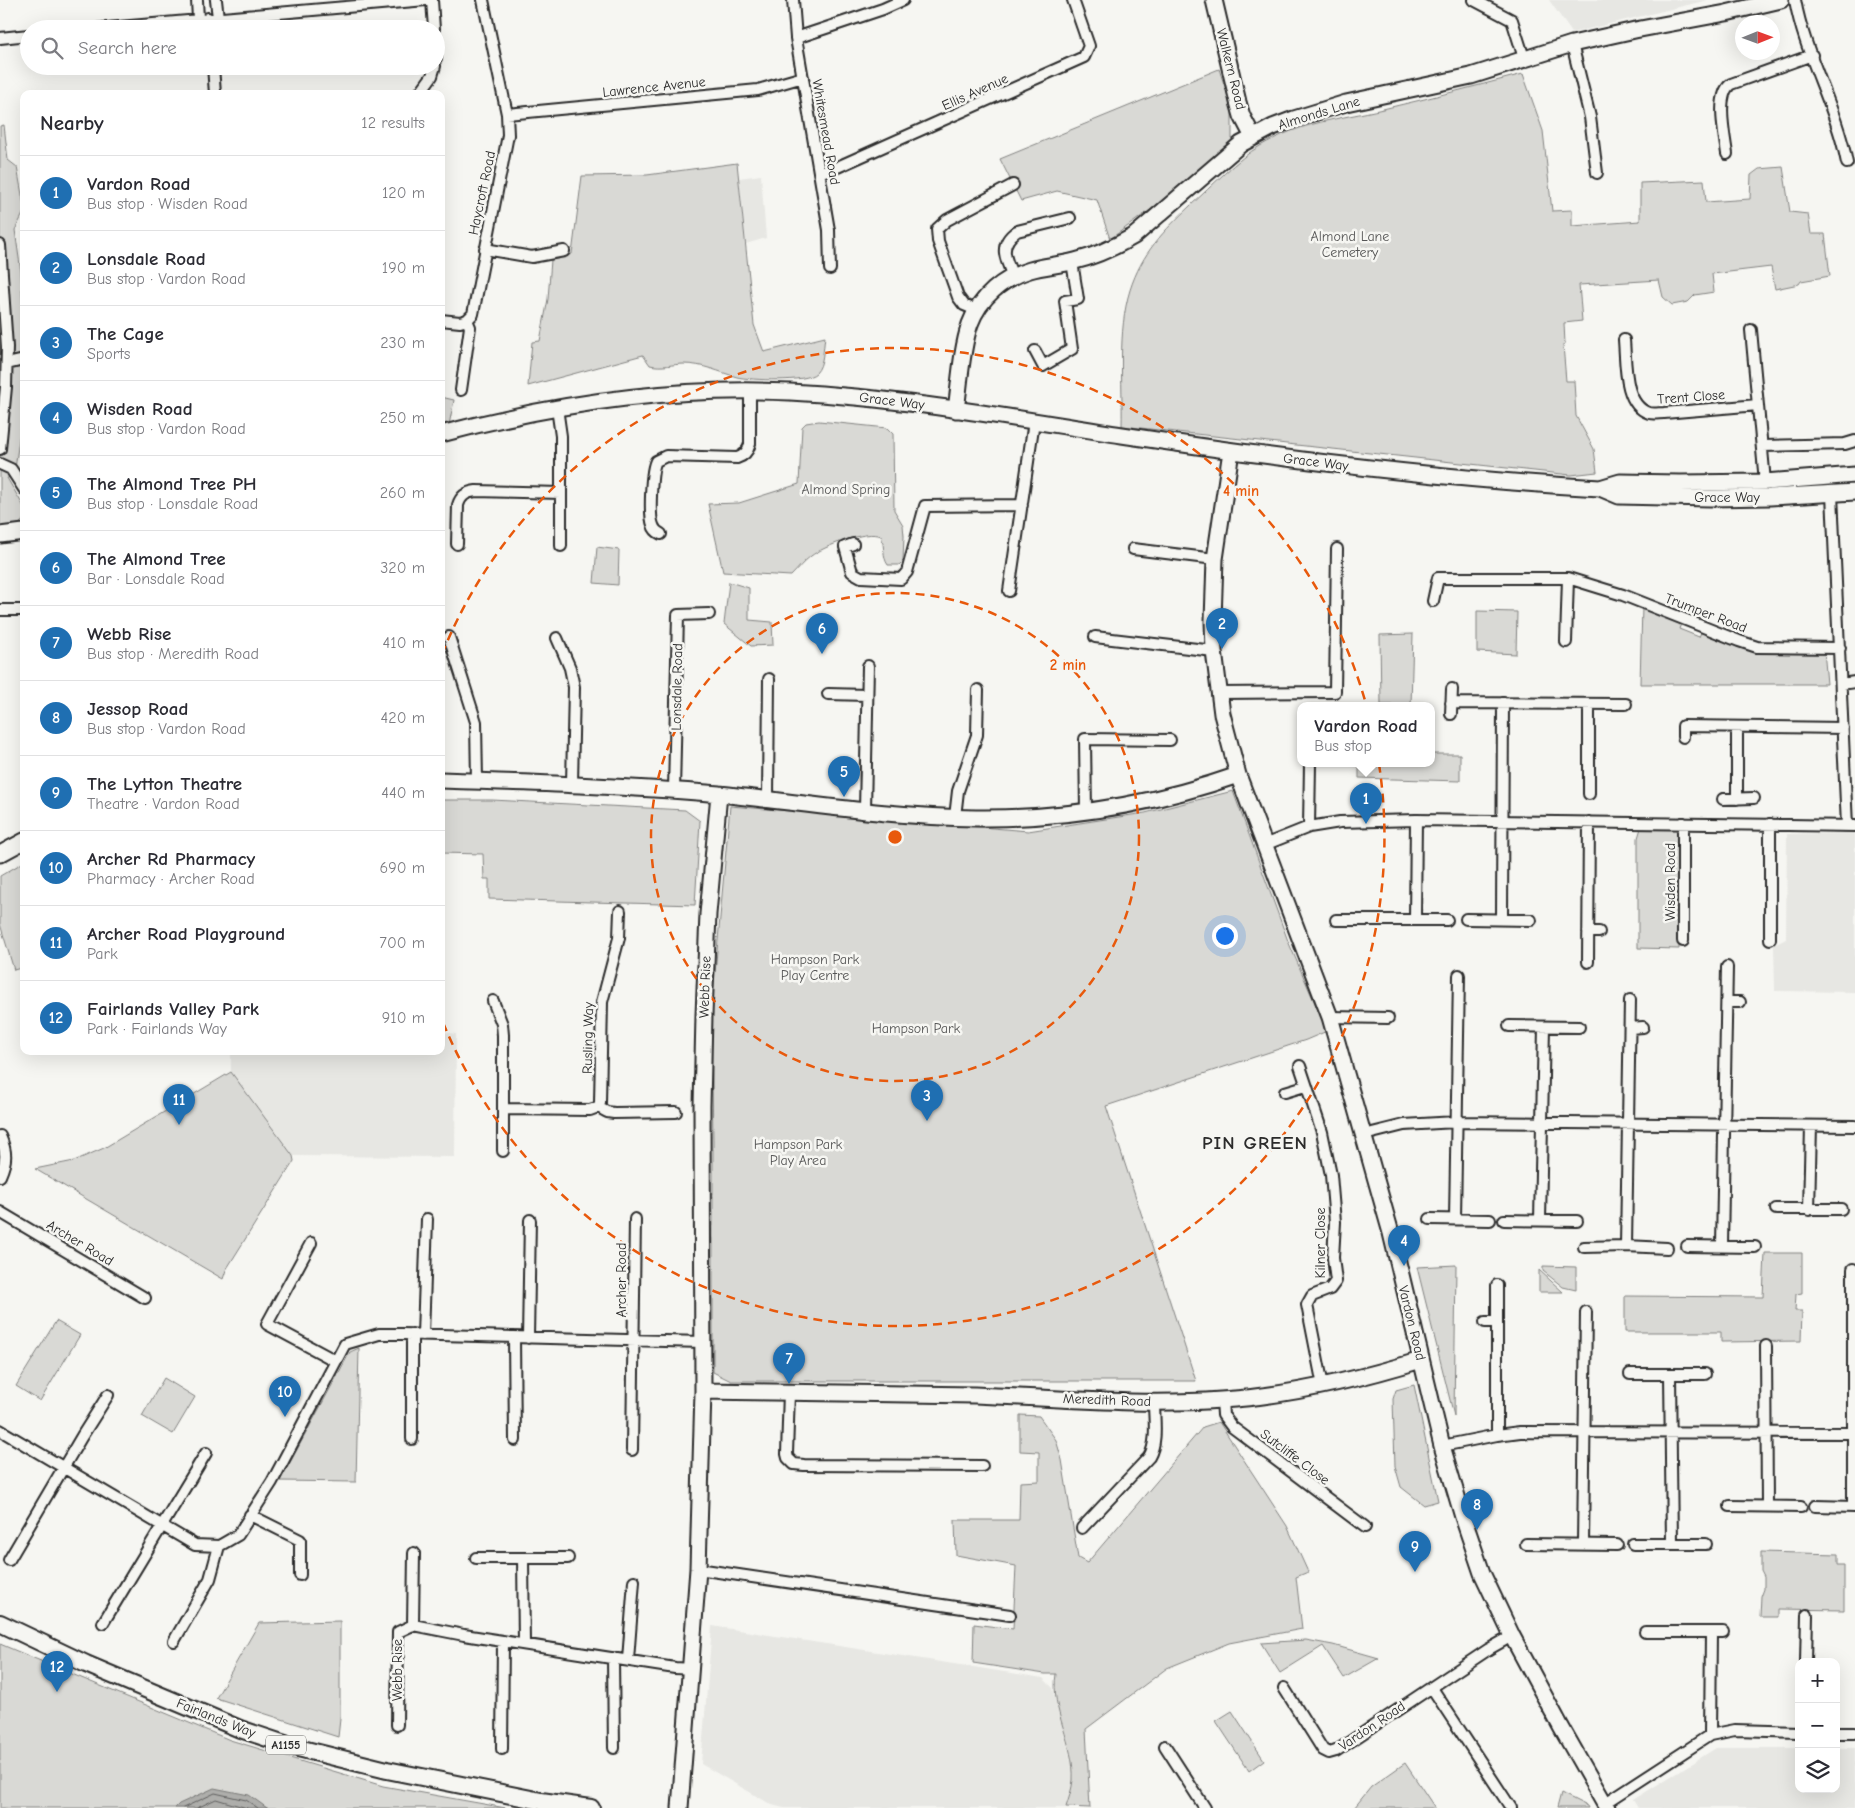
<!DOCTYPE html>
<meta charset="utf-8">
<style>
body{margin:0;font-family:"Comic Neue",sans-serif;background:#f7f7f7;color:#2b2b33}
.controls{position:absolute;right:15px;bottom:15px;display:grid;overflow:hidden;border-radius:10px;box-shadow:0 5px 20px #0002}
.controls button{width:45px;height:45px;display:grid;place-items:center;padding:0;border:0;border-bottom:1px solid #e1e1e2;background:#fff;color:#2b2b33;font:25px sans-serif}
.compass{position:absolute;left:1735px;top:15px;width:45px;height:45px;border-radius:50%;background:#fff;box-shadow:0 5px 20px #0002;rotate:89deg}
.you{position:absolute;left:1224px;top:935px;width:18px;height:18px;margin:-12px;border:4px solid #fff;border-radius:50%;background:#1a73e8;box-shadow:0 0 0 8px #1a73e833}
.badge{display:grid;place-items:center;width:32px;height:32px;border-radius:50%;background:#1f6fb2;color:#fff;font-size:16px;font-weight:700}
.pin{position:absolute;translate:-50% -41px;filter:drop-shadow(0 1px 2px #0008)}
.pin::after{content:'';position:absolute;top:26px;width:18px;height:15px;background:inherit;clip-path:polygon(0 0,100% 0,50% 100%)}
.popup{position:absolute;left:1297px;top:702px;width:138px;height:65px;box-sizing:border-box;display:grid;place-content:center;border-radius:10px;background:#fff;filter:drop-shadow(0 1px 4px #0005);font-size:16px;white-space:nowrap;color:#7c7c81}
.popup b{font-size:19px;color:#2b2b33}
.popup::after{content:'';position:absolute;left:50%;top:100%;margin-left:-10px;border:10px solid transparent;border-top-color:#fff}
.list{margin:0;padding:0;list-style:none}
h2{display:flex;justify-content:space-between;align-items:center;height:65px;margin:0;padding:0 20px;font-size:21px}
h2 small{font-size:16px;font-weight:400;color:#7c7c81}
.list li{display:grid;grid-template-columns:32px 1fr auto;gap:15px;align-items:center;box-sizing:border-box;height:75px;padding:0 20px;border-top:1px solid #e1e1e2}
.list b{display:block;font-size:19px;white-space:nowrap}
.list p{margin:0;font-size:16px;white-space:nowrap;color:#7c7c81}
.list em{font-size:16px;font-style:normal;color:#7c7c81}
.icon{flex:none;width:28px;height:28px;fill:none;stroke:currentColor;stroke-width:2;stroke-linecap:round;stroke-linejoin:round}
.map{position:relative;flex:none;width:1855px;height:1808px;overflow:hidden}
.search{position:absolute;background:#fff;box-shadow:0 5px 20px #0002;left:20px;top:20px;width:425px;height:55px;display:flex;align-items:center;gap:12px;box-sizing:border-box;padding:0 18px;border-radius:28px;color:#7c7c81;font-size:19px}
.panel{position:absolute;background:#fff;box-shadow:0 5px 20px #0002;left:20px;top:90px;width:425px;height:965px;border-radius:10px}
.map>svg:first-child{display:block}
</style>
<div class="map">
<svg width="1855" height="1808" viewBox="0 0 1855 1808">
<rect width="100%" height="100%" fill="#f6f6f2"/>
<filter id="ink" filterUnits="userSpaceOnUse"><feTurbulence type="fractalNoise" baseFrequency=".02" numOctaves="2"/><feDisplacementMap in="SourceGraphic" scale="10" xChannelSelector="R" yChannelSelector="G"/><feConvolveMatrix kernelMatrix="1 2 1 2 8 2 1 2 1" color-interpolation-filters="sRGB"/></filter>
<g filter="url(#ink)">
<!-- built -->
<path fill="#e7e7e3" d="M1549,0H1708L1572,33Z
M761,175L766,238L746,244L739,178Z
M1855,833V992L1775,991L1774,945L1786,939L1787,834Z
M441,896L443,1032L456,1034L455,1157L293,1156L231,1072V1051H441Z
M712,1626L1043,1678L1053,1688L1072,1764L1073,1779L1072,1789L1066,1808H784L772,1805L701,1764Z
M1716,1748H1799V1789H1836V1748H1855V1808H1638L1633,1800Z"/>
<!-- green -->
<path fill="#d9d9d5" stroke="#828280" d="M1219,69L1232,108V140L1182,187L1110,239L1097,200L1057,191L1021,201L1000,159Z
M1523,74L1543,131L1552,211L1572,210V226L1640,221V183L1704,180L1706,202L1750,199L1751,175L1759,169L1783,167L1790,212L1808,214L1811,234H1825L1830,276L1801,281L1799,284L1775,289L1771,267L1712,274L1714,292L1695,295L1688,302L1672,305L1663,297L1659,280L1579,285L1582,321L1564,323L1565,344L1563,345L1566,381H1574L1576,416L1594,449L1597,472L1571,475L1122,426C1123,382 1117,332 1130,290C1142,252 1164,231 1191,205C1212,186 1237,159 1260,146C1301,122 1339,119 1383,109C1430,98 1476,86 1523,74Z
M4,125L8,160L17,167L24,206V212L15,230L21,272L24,335V389L23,409L14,477L7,478L24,507V519L19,524L0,527V126Z
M737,163L754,325L764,352L825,337C823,348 824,365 816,373C806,383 750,380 737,377C719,372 703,364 684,364C673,364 662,368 650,365L643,355L528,386L532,342L540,341L548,299L551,260L572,254L582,176L647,175Z
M441,397L454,400L449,425L441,427Z
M819,421L887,428L893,434L894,510L903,525L904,536L903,561L899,565H888C882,557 885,545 881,536C867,529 823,547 811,556C804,561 798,569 791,576L723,572L708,504L739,503L799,484L802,427L806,423Z
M597,547L619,550L618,585L594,583Z
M729,582L749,588V620L772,622L773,645L751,646L724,624Z
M1642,606L1682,621L1679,629L1699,637L1702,630L1757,650H1824L1827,684H1640Z
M1477,611L1517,612L1516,654L1477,652Z
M1413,634L1411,705H1381L1380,635Z
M1431,754H1460V781L1359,778V763H1431Z
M1233,791L1288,941L1327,1031L1306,1040L1106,1106L1196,1381H731L713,1372V1140L711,1018L730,806L1028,831L1145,813Z
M441,800H492L685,810L700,821L695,905L489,899V879H484L483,854L441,853Z
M1672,827L1676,829L1680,836L1679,949L1638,948V838L1641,828Z
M24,862V967L14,970L0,924V876Z
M231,1072L293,1156L294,1161L226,1270L223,1279L35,1169L74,1161L104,1148Z
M1765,1253H1802V1293L1796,1294L1795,1311H1802L1801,1341L1721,1342V1332H1625V1296L1763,1297Z
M1456,1265L1454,1416L1417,1267Z
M1543,1266L1576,1267V1290L1563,1287L1543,1271Z
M1539,1270L1563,1292H1539Z
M56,1321L80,1335L40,1401L16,1386Z
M359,1348L356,1482L280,1481L350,1352Z
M164,1378L195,1397L173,1434L142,1416Z
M1414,1385L1438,1501L1424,1505L1401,1487L1395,1466L1393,1399L1396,1390Z
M1020,1415L1039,1416L1056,1440L1062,1460L1078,1558L1087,1563L1203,1427L1219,1422L1287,1526L1308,1572L1296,1577L1302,1629L1229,1643L1167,1668L1086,1729L1090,1808L1066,1807C1069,1798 1072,1789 1073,1780C1075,1744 1050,1710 1056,1674H1045L973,1663L974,1624L1013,1629L1016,1566L956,1555L955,1520H1019L1020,1482L1039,1481V1452L1020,1451Z
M1761,1552L1838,1554V1565H1844V1610L1778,1609V1617H1760L1761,1596L1764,1588V1577L1761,1571Z
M340,1621V1719L338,1737L216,1698L259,1623Z
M1306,1640L1333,1645L1379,1658L1344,1678L1323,1646L1280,1673L1261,1643Z
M0,1644L230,1740L383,1786L506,1808H0Z
M1232,1711L1264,1760L1249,1771L1216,1721Z
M1405,1763L1435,1808H1354L1371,1787Z
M1561,1793L1587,1806L1588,1808H1557Z"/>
<!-- water -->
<path fill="#aeaeab" stroke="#7a7a78" d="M214,1788L249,1795L267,1808H175L179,1804Z"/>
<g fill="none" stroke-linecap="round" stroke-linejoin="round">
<!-- shore -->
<path stroke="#5f5f5e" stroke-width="1" d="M183,1808L215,1793L246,1800L258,1808
M197,1808L216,1799L247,1808"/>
<!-- street casing -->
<g stroke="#2b2b2b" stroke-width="14">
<path id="street" d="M197,0L198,19
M216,0L218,18
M432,0L434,29
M793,0L796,38L829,230L830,269
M1474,0L1512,20L1524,58
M1795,0C1805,56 1836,106 1847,163
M208,18L209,29
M96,29L426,0
M0,38L29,35
M796,38L883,9L903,0
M1572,44L1590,117L1597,173
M436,51V58
M213,66L215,94
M419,94L432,76L435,66
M507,114L758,90L803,77
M1727,154C1725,137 1715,95 1731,84L1812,55
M819,172L833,169L1084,57L1089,46L1073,0
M0,245L7,347L6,387L0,449
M485,249L532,257L564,251
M1013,276C1005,259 998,244 1017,231L1070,218
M976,310L964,305L958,297L938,241L937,229L947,220L1013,185
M441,320L460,322L467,320
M467,320L473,314L508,135L507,114L483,0
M1751,330L1765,482
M1624,340C1626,361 1623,405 1649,413C1654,414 1659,413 1664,413L1758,405
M1035,351L1043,366L1072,349L1065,301L1078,299L1072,262
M7,364L24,360
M461,390L470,327L467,320
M557,408L561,436V546
M1762,446L1845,444L1855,441
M0,464L11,469L24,489
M1832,494L1847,826
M661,534C657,532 654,529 653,525C649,516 651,469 656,461L666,456L737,458C744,456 748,451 750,444V391
M457,544L458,505C461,495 467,492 476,491L561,493
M853,544L845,547L852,572L861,577L901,579L907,572L925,506L1022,505
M1133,549L1215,559
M1009,591L1034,421
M1433,601L1438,578H1568L1623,595L1739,641L1757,647L1840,648
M0,610H24
M449,637L476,722L477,781
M1095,637L1214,651
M557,638L570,668L574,687L572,784
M1566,642L1568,578
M1841,684L1855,682
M1219,693L1335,692L1337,549
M828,694L867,695
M1451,703L1626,704
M1451,714L1452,689
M1683,737V726L1843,728
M674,791L678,615L709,614
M1589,794V704
M768,799L769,679
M1723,799L1754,798
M1737,799V727
M865,810L868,666
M1086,811L1085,739L1170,740
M955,817L958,791L977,735L978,690
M1309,827L1310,763
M1264,845L1309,827L1340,822L1416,820L1855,826
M1466,919L1531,920
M1502,919L1503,703
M1336,920H1447
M1415,920L1416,820
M1588,932H1599
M1770,939V824
M1683,941V823
M1588,962L1589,822
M493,1001L502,1024L503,1035V1151
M1727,1002H1740
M1330,1017L1388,1018
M1509,1026L1579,1027
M1630,1028L1643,1027
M1300,1066L1322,1132L1331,1175L1335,1222L1333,1258L1336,1281L1330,1289L1312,1296L1307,1305L1323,1386
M1285,1092L1305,1086
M598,1107L607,1112L614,1113L676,1112
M503,1109L590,1110L598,1107L600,1103L602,1002L619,938L620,911
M1364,1135L1404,1125L1456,1122L1855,1126
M0,1136C7,1152 7,1160 0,1176
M1776,1209H1841
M1809,1210L1811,1126
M0,1212L145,1298
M1430,1219L1490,1220
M1455,1219L1459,975
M1504,1220L1577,1221
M1540,1220L1544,1027
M311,1243L267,1324L336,1361
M1626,1246L1630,1000
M1687,1246L1755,1247
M1722,1246L1727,967
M1584,1247L1626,1246L1667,1248
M1853,1269V1507
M1485,1322H1497
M412,1334V1439
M423,1335L427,1219
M514,1337L515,1440
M528,1338L530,1220
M1766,1346L1767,1506
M1630,1374H1705
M1670,1374L1672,1543
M789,1392L787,1454L788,1458L794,1464L804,1465L982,1466
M1222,1400L1223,1415L1232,1427L1365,1527
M0,1430L195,1545L219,1546L238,1535L272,1482L345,1344L379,1334H402L703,1342
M1497,1435V1285
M1442,1446L1497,1435L1520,1432L1855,1433
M632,1450L635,1219
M1730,1506L1801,1507
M1815,1506L1855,1507
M250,1515L300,1540V1575
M1082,1528L1149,1457C1158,1441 1154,1420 1154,1402
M1526,1544L1617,1545
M1583,1544L1586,1312
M1633,1544H1706
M414,1553L413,1625L464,1635L675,1668L692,1669
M476,1558H523L524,1644
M523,1558H568
M9,1560L82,1436L108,1395
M698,1569L1010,1615
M103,1623L206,1453
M1645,1632H1723
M174,1641L210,1579L219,1546
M613,1658L614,1748
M628,1660L634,1581
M1806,1662L1807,1615
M1284,1688L1323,1750L1329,1753L1336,1751L1489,1649L1512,1636
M1432,1688L1511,1808
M397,1725L398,1632L413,1625
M1836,1733H1855
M1710,1735L1711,1633
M1165,1746L1205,1808
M502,1749L503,1641
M1604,1804L1710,1735L1735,1730L1799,1732"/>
</g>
<!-- secondary casing -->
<g stroke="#2b2b2b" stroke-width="19">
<path id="secondary" d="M1214,0L1238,102L1242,116L1253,137
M956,410C960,382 961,351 970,324C980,297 1003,278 1030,270C1044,266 1060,265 1075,261C1096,256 1115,247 1134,236L1241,144L1273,127L1294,119L1346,103L1471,76L1572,44L1635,30L1726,13L1781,0
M441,434C554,404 673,386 790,392C901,398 1012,418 1122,435C1281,459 1440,479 1600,488L1620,482L1680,483L1765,482L1855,475
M1231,451L1215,559L1213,621L1214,651L1222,714L1238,775L1330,1017L1391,1233L1442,1446L1463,1517L1482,1573L1512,1636L1561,1727L1607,1808
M1600,488L1619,496L1710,498L1770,497L1855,492
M0,535L24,532
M441,780C534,783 627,786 719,794C805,803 890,817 976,818C1064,819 1155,804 1238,775
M0,854L24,841
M703,1391C794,1392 885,1393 975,1395C1057,1398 1139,1406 1221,1400C1289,1396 1356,1380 1421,1360
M680,1808L698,1569L703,1391L702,1106L704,1015L708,914L719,794"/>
</g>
<!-- primary casing -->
<g stroke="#2b2b2b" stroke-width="20">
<path id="primary" d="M0,1623L86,1664L240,1729L294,1747L387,1770L541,1801L591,1808"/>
</g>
<!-- street -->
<use href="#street" stroke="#f6f6f2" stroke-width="10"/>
<!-- secondary -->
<use href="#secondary" stroke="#f6f6f2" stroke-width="15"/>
<!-- primary -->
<use href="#primary" stroke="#f6f6f2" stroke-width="16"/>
</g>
</g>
<!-- distance rings -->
<g fill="none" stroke="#e8590c" stroke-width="2.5" stroke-dasharray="9 6">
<circle cx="895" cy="837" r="244"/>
<path d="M442 654A489 489 0 1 1 442 1020"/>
</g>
<g text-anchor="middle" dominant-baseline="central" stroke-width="5" stroke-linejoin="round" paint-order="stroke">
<!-- shield labels -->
<rect fill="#f6f6f2" stroke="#686867" stroke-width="1" x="266" y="1735.5" width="40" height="19" rx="4"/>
<g font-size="12" font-weight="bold" fill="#2b2b2b">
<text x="286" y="1745">A1155</text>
</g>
<!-- street labels -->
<g font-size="14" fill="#2b2b2b" stroke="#f6f6f2">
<text transform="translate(1231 69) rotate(76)">Walkern Road</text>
<text transform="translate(654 87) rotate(-6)">Lawrence Avenue</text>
<text transform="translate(975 92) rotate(-24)">Ellis Avenue</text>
<text transform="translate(1319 113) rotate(-17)">Almonds Lane</text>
<text transform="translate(826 132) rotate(80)">Whitesmead Road</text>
<text transform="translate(482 193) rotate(-78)">Haycroft Road</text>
<text transform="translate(1691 397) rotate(-4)">Trent Close</text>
<text transform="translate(892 401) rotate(7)">Grace Way</text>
<text transform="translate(1316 462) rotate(7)">Grace Way</text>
<text x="1727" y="497">Grace Way</text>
<text transform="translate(1706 613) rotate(21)">Trumper Road</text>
<text transform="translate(677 687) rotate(-89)">Lonsdale Road</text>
<text transform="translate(1670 882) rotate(-90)">Wisden Road</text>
<text transform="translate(705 987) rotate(-88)">Webb Rise</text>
<text transform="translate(588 1038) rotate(-89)">Rusling Way</text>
<text transform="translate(80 1243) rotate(31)">Archer Road</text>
<text transform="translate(1320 1243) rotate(-90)">Kilner Close</text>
<text transform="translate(621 1280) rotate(-90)">Archer Road</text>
<text transform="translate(1412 1323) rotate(76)">Vardon Road</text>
<text transform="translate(1107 1400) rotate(2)">Meredith Road</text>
<text transform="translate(1295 1457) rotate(37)">Sutcliffe Close</text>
<text transform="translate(397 1670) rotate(-90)">Webb Rise</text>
<text transform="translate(216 1718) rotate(22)">Fairlands Way</text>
<text transform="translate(1372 1726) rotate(-34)">Vardon Road</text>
</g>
<!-- park labels -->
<g font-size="14" fill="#565656" stroke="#f6f6f2">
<text x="1350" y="236">Almond Lane<tspan x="1350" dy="16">Cemetery</tspan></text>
<text x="846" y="489">Almond Spring</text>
<text x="815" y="959">Hampson Park<tspan x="815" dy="16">Play Centre</tspan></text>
<text x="916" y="1028">Hampson Park</text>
<text x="798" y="1144">Hampson Park<tspan x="798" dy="16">Play Area</tspan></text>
</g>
<!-- district labels -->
<g font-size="19" font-weight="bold" letter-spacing="1" fill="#2b2b2b" stroke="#f6f6f2">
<text x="1255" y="1143">PIN GREEN</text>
</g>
</g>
<circle cx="895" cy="837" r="8" fill="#e8590c" stroke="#f6f6f2" stroke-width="2.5"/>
<g font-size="15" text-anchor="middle" font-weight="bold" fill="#e8590c" stroke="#f6f6f2" stroke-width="5" stroke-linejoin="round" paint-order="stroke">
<text x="1241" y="496">4 min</text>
<text x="1068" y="670">2 min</text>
</g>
</svg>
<div class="controls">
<button>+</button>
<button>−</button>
<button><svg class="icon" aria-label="layers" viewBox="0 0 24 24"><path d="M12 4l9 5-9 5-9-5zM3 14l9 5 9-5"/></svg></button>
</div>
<svg class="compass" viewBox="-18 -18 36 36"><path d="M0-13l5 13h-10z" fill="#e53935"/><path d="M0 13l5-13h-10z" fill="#7c7c81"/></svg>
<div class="you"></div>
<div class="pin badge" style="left:1366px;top:824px">1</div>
<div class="popup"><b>Vardon Road</b>Bus stop</div>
<div class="pin badge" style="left:1222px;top:649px">2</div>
<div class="pin badge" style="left:927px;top:1121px">3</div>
<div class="pin badge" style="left:1404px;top:1266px">4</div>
<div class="pin badge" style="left:844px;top:797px">5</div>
<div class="pin badge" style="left:822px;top:654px">6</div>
<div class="pin badge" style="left:789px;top:1384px">7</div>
<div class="pin badge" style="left:1477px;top:1530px">8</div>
<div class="pin badge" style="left:1415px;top:1572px">9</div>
<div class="pin badge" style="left:285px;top:1417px">10</div>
<div class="pin badge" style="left:179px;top:1125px">11</div>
<div class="pin badge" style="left:57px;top:1692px">12</div>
<div class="search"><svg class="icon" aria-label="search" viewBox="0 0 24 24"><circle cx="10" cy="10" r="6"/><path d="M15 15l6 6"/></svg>Search here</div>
<section class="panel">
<h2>Nearby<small>12 results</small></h2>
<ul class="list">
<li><span class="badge">1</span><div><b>Vardon Road</b><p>Bus stop · Wisden Road</p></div><em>120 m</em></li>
<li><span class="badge">2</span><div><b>Lonsdale Road</b><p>Bus stop · Vardon Road</p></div><em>190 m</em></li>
<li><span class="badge">3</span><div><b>The Cage</b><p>Sports</p></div><em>230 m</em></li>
<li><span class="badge">4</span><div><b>Wisden Road</b><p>Bus stop · Vardon Road</p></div><em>250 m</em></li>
<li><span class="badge">5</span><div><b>The Almond Tree PH</b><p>Bus stop · Lonsdale Road</p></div><em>260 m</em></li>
<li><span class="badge">6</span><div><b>The Almond Tree</b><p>Bar · Lonsdale Road</p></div><em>320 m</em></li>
<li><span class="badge">7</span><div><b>Webb Rise</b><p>Bus stop · Meredith Road</p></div><em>410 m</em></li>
<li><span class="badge">8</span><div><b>Jessop Road</b><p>Bus stop · Vardon Road</p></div><em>420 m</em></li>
<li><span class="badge">9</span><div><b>The Lytton Theatre</b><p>Theatre · Vardon Road</p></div><em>440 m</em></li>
<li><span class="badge">10</span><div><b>Archer Rd Pharmacy</b><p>Pharmacy · Archer Road</p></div><em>690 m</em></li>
<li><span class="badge">11</span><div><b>Archer Road Playground</b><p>Park</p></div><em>700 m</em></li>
<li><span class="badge">12</span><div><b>Fairlands Valley Park</b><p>Park · Fairlands Way</p></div><em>910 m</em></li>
</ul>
</section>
</div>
